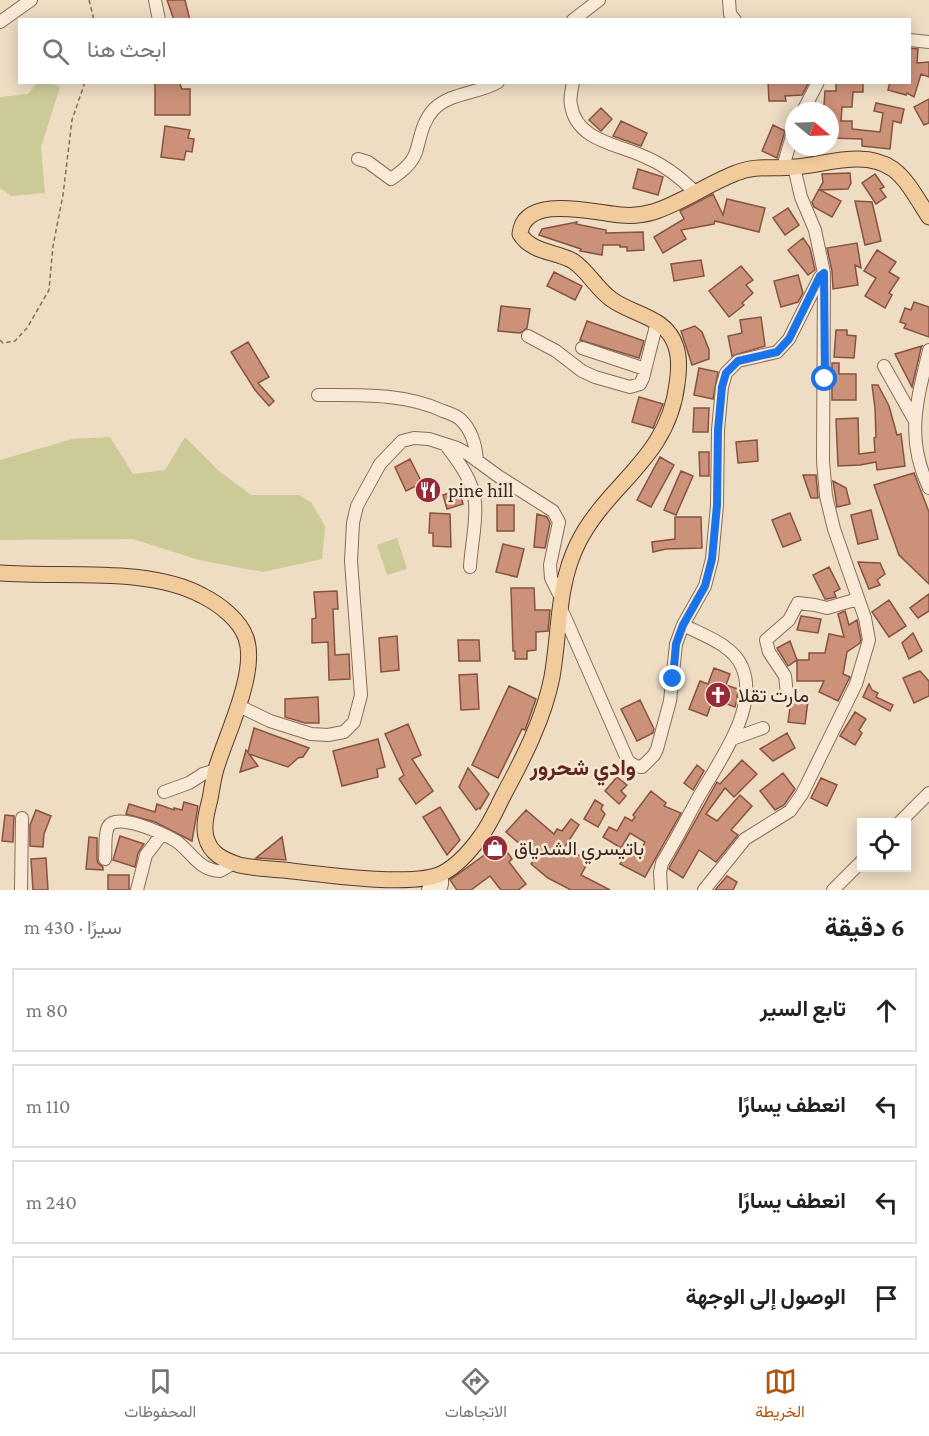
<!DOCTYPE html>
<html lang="ar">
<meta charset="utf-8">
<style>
body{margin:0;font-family:"Crimson Pro",Vazirmatn,serif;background:#f2f2f2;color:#222;direction:rtl}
.controls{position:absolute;right:18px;bottom:18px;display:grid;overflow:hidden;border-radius:0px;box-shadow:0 3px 15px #0003}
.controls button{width:54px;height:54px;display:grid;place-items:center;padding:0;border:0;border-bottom:2px solid #e0e0e0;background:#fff;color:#222;font:30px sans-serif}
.compass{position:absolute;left:785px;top:102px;width:54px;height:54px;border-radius:50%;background:#fff;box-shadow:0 3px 15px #0003;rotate:109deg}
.stop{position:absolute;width:18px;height:18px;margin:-14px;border:4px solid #1a73e8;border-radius:50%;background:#fff}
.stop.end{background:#1a73e8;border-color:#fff;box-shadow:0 2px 6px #0008}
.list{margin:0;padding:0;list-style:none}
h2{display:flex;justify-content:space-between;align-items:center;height:78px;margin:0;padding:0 24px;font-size:26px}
h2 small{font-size:20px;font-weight:400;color:#767676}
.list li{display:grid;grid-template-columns:39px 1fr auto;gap:18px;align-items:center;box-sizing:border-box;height:84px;margin:0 12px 12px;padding:0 12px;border:2px solid #e0e0e0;border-radius:0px}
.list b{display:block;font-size:22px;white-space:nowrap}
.list em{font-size:20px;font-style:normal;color:#767676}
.icon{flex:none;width:33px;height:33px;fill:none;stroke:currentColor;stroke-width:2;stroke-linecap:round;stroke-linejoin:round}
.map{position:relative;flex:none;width:929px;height:890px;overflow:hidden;direction:ltr}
.search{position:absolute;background:#fff;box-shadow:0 3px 15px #0003;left:18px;right:18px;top:18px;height:66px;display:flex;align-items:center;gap:15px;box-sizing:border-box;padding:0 21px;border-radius:0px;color:#767676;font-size:22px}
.sheet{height:462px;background:#fff}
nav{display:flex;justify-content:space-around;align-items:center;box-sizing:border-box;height:84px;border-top:2px solid #e0e0e0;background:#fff;font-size:16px;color:#767676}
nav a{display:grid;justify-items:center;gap:3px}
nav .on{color:#b45309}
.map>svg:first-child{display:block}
</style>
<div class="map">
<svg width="929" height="890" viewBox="0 0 929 890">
<rect width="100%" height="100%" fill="#eedcc3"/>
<!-- green -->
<path fill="#cccb97" d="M38,82L49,83L60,87L41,147L45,193L11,196L0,188V97L28,94Z
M110,437L133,474L165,470L185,437L219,471L251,495H299L311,502L325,526L322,559L263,572L199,560L133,539L0,540V460L73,439Z
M397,538L407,569L387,575L377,545Z"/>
<!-- building -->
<path fill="#cc9179" stroke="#875340" stroke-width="1.5" d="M167,0H185L190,20H174Z
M909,48L918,49L917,63L929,62V77L921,74L914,97L907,93L906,95L888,90L890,82H909Z
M155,82H179L182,89H190V115H155Z
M768,82H808V84L802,95L785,96L786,101H769Z
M836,82H863V92H853L852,107H842L841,121H852V129L880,132L883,113L874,111L876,103L904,109L901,123L893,121L890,149L862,146V139L830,138V111H813V109L816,104L824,105L825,91H836Z
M929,99V123L924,125L914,107Z
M601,108L612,119L601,131L589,120Z
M621,121L647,133L641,146L613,136Z
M773,125L785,131L777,158L762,151Z
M165,126L190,130L188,138L194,139L192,152L186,151L184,160L161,157Z
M638,169L663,177L658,195L633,188Z
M850,173L851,183L848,189L820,190L841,201L832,217L814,207L812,202L823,182L822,174Z
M875,174L884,187L880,189L886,197L876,204L862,183Z
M713,194L723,215L727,199L765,208L759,232L715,221L714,224L681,230L686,239L663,253L654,237L684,219L680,211Z
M855,201L872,202L881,241L865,245Z
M788,208L799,225L785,235L773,218Z
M577,222L576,224L606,230V233L643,232L644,250L627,251V247H620V245H603L602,255L580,251L581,249L539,235L542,229Z
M803,238L810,248L815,270L808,275L788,250Z
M857,243L861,268L855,265L858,285L833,289L832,271L827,248Z
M877,250L896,262L889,272L899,278L889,293L892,295L885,308L865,296L876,278L864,271Z
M701,260L704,276L674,281L671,264Z
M741,266L753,280L746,285L753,293L742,303L744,305L729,317L709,291Z
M554,272L582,286L575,300L547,286Z
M798,275L803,293L798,302L781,307L774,281Z
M914,302L929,307V337L904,328L906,324L900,322L905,308L911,310Z
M501,306L530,309L527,328L520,333L498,331Z
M761,317L765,346L732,356L728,336L742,333L740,320Z
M587,321L644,341L639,358L580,340Z
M695,326L702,332L709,350V359L692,365L681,331Z
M836,330H847V335L856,336L854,358L834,357Z
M248,342L269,377L258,383L274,401L269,406L255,390L231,352Z
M922,346L921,348L912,387L895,354Z
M832,363H839V374H856V400H832Z
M699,368L718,372L713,399L694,395Z
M872,385H878L889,406L897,435L901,434L905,466L877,470L876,462L860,465L838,466L836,419L858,418L859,454L875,452L874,438L876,437L875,408Z
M639,397L663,404L653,428L632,422Z
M694,408H709L708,432H693Z
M757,440L758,461L738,463L736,442Z
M699,452H709V476H700Z
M660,457L674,465L651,507L637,500Z
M410,459L422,483L406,491L395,467Z
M681,471L693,476L676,515L664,510Z
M914,473L929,512V584L899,555L874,485Z
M803,475H816L818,498H811Z
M833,481L846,488L850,504L837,507Z
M459,490L463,504L447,509L443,495Z
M497,505H514V531H497Z
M871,510L878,539L858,544L851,515Z
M430,513L450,514L451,547L433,546V533H429Z
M790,513L801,540L783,547L772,520Z
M537,514L547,517L550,523L545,548L534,547Z
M675,517H701L702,548L666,549L653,552L652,542L675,539Z
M503,544L524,549L517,577L496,572Z
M858,562L880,563L885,574L877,580L880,585L869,589Z
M829,567L840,589L834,592L836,597L827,599H825L813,575Z
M511,588H534L535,610H550L548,631L536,632V650L527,651V659H515V651H513Z
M337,591L338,609H333L335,655L349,654L350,679L329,680L328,642L312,643V619L316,618L314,592Z
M929,594V611L918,618L910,608Z
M889,600L906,626L889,637L872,612Z
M845,611L849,625L857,620L861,640L860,643L847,652L843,674L850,677L838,701L819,692L824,681H797V660L788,666L777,648L790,641L797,660H809V653H825L829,634L844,637L838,614Z
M801,616L821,619L818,633L797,630Z
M913,633L922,651L909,659L902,643Z
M397,636L399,670L381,672L379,638Z
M458,640H479L480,661H459Z
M714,668L730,674L726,685L738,689L737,699L735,707L713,699L707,716L689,709L700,681L708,684Z
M920,671L929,681V696L914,703L903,678Z
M477,674L479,709L461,710L459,675Z
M869,684L872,690L878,693L876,697L893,705L890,711L863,697Z
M509,686L536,699L525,730L522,729L498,778L472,765Z
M318,697L319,723H305L285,717V699Z
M793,699L808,701L805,724L788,722L791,701Z
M640,700L654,729L653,733L637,741L621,709Z
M855,712L866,719L859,730L862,733L855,745L840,736Z
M408,724L421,755L412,759L433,791L416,804L399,779L404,775L385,734Z
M254,728L273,735L309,748L303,757L298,758L288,767L249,754L258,766L240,772L246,750L248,752Z
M787,733L795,748L773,761L760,749Z
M378,739L385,767L377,769L378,777L342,786L333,751Z
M742,760L757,774L734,797L725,788L706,814L717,821L740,795L752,806L731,830L738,835L716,862L699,850L683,878L669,869L670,866L717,782L720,784Z
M697,765L704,771L693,790L684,783Z
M468,768L489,794L480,809L479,808L476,810L459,787Z
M783,773L795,789L784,805L775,810L760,791Z
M617,777L627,785L621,791L626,796L619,804L605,791Z
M821,778L837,785L827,806L811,798Z
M651,791L666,803L664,806L681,813L645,877L620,864L627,851L637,857L645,842L630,833L621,848L603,837L609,827L617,831L625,817L632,821L635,817L633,815Z
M595,800L603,805L601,809L605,814L598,827L584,819Z
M184,802L198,806L192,841L155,822L126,814L129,804L155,812L157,804L174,810V808L182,810Z
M440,807L460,840L447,855L423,817Z
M36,810L51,816L44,834L43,847L30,846V825Z
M526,810L554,834L557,829L562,831L571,819L579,825L564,848L589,860L581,875L610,890H571L548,878L531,864L536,858L506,832Z
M5,815L14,816L13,842L2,841Z
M120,836L144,844L138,853L135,867L113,860Z
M89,837L97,838V859L98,863L103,867V870L86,869Z
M282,837L286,860L256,858Z
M501,843L512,859L509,862L526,884L518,890H501L490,876L471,890H457L450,880Z
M46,858L48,890H33L31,859Z
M108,875H129V890H108Z
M727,876L737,882L733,890H715Z"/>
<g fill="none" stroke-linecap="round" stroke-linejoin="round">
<!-- minor casing -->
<g stroke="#886d5a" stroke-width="14">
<path id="minor" d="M155,0L159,20
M729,0L730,14L735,20
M573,20L599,0
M0,22L31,0
M910,40L929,42
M573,82C572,90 569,98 571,105C576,140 616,144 643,156C663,164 680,177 696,193
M803,111L818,82
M358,159L368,162L391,179C401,172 412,164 416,152C421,136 422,122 434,109C451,92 478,94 498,82
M783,167L794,129
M528,336L556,351L582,371L595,377L630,387L640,384L643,378L657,322
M582,348L645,369
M929,350C917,401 905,438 929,488
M884,366L915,421
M318,395C360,395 404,393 443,411C449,413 455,415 460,419C472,430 476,446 477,461
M445,444C458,461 473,480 475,502C477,523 471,546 470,567
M560,606L628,761L635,766L642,767L654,755L657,749L670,701L676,644L683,625L705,586L712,559L717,505L718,430L722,387L726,373L738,361L777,352L789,339L820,277L824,273
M787,694L785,676L769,652L766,640L789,620L798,603L815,605L827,608L858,599
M239,706L270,721L311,734L328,735L344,732L354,722L361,695L351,561L353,523L357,506L380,464L402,441L414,438L429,439L457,448L468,454L498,476L553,511L559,522L550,565L551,578L561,598
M732,739L763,728
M164,792L189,783L203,774L216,770
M900,822L929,793
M105,859C106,849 104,835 108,827C116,811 164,834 176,841C191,851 199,871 220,871L234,863
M21,890L22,818
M137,890L146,855L162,834
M428,890L433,877
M440,890L442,884V874
M661,890L660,872L662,863C675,842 686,820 698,798C717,764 760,708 742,667C733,645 703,635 683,625
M704,890L745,839L790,811L802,794L856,684L869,640L865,618L834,529L826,496L823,461L824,273L815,230L801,197L794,167
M833,890L862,861"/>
</g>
<!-- major casing -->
<g stroke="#563c2e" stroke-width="17">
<path id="major" d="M0,573C62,578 148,566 203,596C219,604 240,620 246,638C258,672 226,735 216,769C213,779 212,789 210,799C207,811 203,825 206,837C210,854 224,860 239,865C253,868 269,869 284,870C318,874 416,888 443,873C458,865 471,850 481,836C490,824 496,810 503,796C523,759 544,718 552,677C560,631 557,585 578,543C608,483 668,459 677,384C679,371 680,359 676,347C667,316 632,315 611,299C596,288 588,271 573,261C555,251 532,253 520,234C524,193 595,213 621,215C632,216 643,215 653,212C682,203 707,184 736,173C755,165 774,169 794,167C825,165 864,149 893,169C908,180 919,202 929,217"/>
</g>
<!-- path -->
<path stroke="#886d5a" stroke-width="1.5" stroke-dasharray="4.5 3" stroke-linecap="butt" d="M89,0L94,20
M0,340L3,343L15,341L27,328L49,290L53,246L63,195L72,120L85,82"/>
<!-- minor -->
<use href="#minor" stroke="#f8ead6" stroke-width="12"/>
<!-- major -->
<use href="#major" stroke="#f1cb9b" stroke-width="15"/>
</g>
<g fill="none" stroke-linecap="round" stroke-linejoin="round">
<!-- route -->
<path stroke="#1a73e8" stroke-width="8" d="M673,679L676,644L683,625L705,586L712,559L717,505L718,430L722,387L726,373L738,361L777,352L789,339L820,276L824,273L825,379"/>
</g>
<!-- icons -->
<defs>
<g id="restaurant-disc" transform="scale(1.35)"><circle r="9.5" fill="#962a39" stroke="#f5e7d3"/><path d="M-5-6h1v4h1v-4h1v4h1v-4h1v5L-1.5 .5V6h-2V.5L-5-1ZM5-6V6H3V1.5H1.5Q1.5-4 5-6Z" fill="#fff"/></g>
<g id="church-disc" transform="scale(1.35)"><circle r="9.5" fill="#962a39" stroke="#f5e7d3"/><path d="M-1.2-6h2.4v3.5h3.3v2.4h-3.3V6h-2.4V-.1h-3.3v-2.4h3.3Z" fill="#fff"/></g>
<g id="shop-disc" transform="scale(1.35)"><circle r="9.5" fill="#962a39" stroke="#f5e7d3"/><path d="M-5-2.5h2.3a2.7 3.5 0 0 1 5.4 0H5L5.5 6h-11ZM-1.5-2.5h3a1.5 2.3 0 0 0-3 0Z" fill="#fff"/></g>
</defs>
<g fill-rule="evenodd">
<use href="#restaurant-disc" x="428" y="490"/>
<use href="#church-disc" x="718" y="695"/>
<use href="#shop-disc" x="495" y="848"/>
</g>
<g text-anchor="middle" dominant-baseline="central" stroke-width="5" stroke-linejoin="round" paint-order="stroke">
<!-- poi labels -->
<g font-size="20" fill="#38271e" stroke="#f5e7d3" text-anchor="start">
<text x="448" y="490">pine hill</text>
<text x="738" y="695">مارت تقلا</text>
<text x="514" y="848">باتيسري الشدياق</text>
</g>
<!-- quarter labels -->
<g font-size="22" font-weight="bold" fill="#64241e" stroke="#f5e7d3">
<text x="583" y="767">وادي شحرور</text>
</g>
</g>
</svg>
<div class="controls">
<button><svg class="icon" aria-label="locate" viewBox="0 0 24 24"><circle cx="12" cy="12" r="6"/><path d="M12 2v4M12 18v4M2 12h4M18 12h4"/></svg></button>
</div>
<svg class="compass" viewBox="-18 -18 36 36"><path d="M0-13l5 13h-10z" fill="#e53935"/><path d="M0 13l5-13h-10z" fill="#767676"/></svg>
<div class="stop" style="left:825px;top:379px"></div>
<div class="stop end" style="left:673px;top:679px"></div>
<div class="search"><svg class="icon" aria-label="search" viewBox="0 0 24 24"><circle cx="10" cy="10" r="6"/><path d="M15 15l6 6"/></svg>ابحث هنا</div>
</div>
<section class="sheet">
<h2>6 دقيقة<small>سيرًا · 430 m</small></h2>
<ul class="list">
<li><svg class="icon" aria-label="ahead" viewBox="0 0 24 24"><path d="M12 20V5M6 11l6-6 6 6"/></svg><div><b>تابع السير</b></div><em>80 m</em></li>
<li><svg class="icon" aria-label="left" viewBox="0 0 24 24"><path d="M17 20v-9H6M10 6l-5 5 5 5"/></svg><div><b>انعطف يسارًا</b></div><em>110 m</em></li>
<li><svg class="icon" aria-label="left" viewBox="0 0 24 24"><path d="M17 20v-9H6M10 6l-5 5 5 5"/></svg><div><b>انعطف يسارًا</b></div><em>240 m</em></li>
<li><svg class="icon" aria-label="arrive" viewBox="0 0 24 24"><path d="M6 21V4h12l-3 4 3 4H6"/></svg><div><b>الوصول إلى الوجهة</b></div></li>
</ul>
</section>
<nav>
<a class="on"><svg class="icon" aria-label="map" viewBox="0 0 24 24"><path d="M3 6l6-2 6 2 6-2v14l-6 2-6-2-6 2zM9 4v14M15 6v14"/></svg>الخريطة</a>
<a><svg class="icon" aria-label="directions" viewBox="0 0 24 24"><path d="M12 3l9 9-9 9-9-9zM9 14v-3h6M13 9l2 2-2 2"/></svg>الاتجاهات</a>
<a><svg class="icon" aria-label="saved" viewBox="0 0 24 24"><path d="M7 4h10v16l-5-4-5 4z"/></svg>المحفوظات</a>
</nav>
